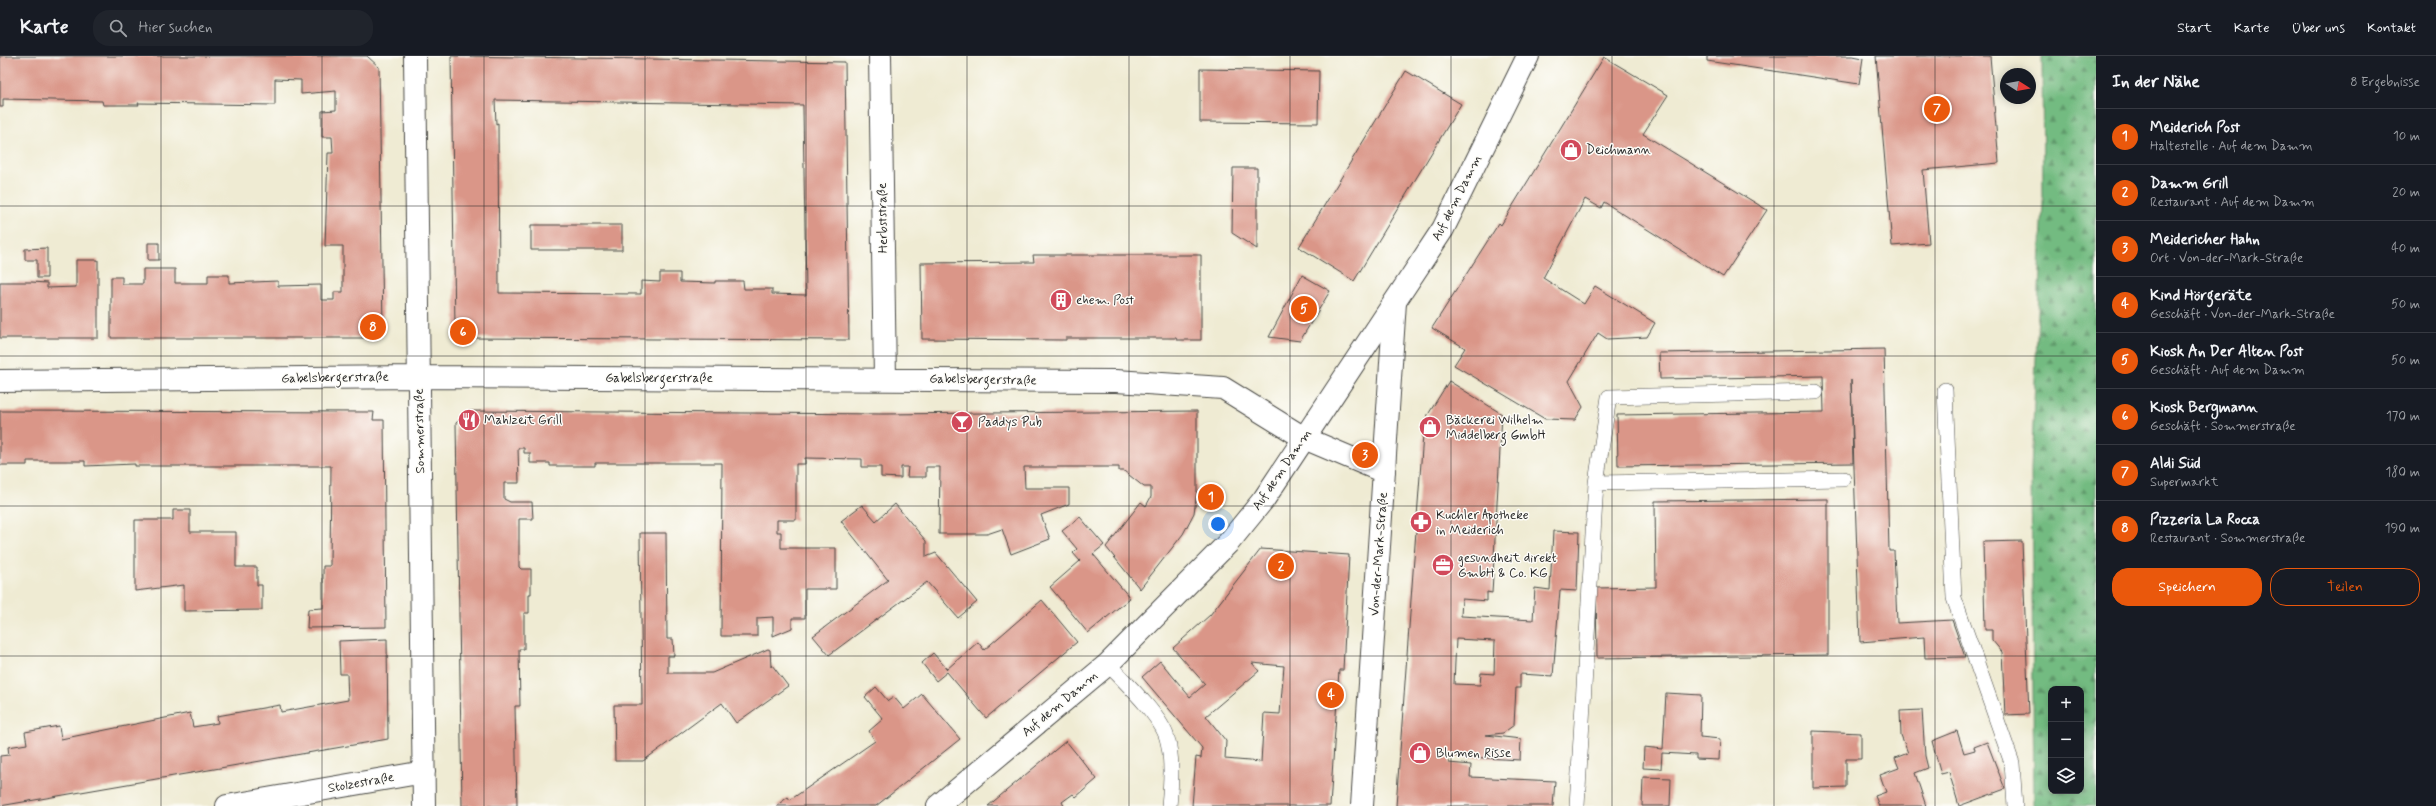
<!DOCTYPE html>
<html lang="de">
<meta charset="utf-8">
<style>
body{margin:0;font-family:Mynerve,sans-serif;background:#20242c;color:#f1f3f6}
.controls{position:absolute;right:12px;bottom:12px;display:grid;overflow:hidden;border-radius:8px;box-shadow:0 2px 10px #0003}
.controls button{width:36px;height:36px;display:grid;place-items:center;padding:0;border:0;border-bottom:1px solid #363941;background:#171b24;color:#f1f3f6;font:20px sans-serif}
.compass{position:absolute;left:2000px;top:12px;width:36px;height:36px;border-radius:50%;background:#171b24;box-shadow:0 2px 10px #0003;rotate:101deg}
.you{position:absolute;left:1218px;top:468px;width:14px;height:14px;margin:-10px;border:3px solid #fff;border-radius:50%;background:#1a73e8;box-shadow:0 0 0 6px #1a73e833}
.badge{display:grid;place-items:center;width:26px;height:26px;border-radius:50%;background:#ea580c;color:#fff;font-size:13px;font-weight:700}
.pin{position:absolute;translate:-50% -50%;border:2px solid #fff;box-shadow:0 1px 4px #0006}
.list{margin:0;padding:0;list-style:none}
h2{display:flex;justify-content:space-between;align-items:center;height:52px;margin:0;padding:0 16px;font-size:17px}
h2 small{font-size:13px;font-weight:400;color:#9ea1a6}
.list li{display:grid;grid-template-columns:26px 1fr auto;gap:12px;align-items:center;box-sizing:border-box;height:56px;padding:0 16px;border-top:1px solid #363941}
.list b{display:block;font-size:15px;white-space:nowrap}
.list p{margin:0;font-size:13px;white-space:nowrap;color:#9ea1a6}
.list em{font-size:13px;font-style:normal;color:#9ea1a6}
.actions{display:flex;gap:8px;padding:12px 16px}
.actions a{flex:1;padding:9px 0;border:1px solid #ea580c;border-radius:16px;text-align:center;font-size:14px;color:#ea580c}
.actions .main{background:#ea580c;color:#fff}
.icon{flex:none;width:22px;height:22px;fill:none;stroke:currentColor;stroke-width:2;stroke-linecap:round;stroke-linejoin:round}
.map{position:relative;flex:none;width:2096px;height:750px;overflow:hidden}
header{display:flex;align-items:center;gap:24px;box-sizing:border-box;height:56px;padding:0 20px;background:#171b24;border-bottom:1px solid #363941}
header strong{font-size:19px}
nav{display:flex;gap:22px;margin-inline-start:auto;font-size:14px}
.search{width:280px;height:36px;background:#20242c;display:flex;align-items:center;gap:10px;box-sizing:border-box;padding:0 14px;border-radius:16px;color:#9ea1a6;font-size:15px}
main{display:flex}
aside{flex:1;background:#171b24}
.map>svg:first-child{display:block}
</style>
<header>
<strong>Karte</strong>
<div class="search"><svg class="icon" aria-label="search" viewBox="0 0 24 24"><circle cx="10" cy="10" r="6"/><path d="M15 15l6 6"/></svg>Hier suchen</div>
<nav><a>Start</a><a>Karte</a><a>Über uns</a><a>Kontakt</a></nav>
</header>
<main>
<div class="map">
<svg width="2096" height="750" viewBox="0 0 2096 750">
<defs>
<pattern id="forest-firs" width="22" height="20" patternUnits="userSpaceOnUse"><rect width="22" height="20" fill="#73bb81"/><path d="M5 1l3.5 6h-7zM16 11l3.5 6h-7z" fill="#5f986a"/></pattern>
</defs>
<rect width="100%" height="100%" fill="#fdfcf7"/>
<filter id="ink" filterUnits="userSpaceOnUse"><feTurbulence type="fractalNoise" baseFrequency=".025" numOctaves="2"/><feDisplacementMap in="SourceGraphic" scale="8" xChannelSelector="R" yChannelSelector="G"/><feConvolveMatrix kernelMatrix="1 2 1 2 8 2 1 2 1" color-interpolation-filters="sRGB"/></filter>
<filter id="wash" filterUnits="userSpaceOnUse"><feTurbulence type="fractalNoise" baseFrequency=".012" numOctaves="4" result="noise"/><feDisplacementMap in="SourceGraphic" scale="16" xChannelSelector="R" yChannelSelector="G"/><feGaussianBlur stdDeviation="0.9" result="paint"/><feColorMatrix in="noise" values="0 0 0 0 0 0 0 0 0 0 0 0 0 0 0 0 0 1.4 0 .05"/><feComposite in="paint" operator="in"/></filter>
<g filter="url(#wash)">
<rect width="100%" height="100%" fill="#efebd3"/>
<!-- forest -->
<path fill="url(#forest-firs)" stroke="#4f7356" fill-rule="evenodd" d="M2042,0H2096V750H2034L2031,414L2043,146ZM2051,633H2081V735H2051Z"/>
<g id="blocks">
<!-- building -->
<path fill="#da9688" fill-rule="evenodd" d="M0,0H367L379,11L383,273L374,282H111V221H122V228H143V213H175V227H208V219H229V227L278,225V230L321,229V244H334V236H343V190H325L328,97H333L332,81H322V55L336,54V35L301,38V24L275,23V49L138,47L139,49H103L102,45L3,43V51H0Z
M451,0L845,6L849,284L465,282L455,272ZM495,44L803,49L806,239L772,238V233H744L743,225H715V227L680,226V217H660V226L641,225V238L499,237L498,67L496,68Z
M1707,0H1853L1863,2L1859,28L1707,5Z
M1876,0H1990L1999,107L1923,114L1929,187L1892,190Z
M1604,1L1668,39L1643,78L1767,154L1723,221L1604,146L1601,152L1585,143L1543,222L1584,248L1595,230L1655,267L1647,281L1607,283L1598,277L1569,325L1583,351L1575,364L1545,363L1454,309L1465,292L1432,272L1499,167L1501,169Z
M1200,13L1319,15L1318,67L1200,66Z
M1406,15L1461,48L1354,225L1299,191Z
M1233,112H1257V193L1232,177Z
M531,169H622V194H531Z
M148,187H159V204H148Z
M47,192V222H37V204H25V193Z
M1033,199H1201V284H1177L1176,282H1066V284L922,283L921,207L1034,206Z
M76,204H98V282H0V226H31L47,227V232L76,231Z
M1302,219L1330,235L1300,285L1269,281Z
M1884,293L1889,495H1894L1897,567L1952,564L1965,601L1925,602L1924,581L1860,586L1851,324L1853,407L1618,410L1617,359L1824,356L1823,320L1660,323L1659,297Z
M1449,325L1502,358L1492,537L1487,536V545L1462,543L1461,560L1533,564L1535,532L1550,534L1553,475L1579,476L1577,535L1560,534L1553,620L1520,618V632H1516L1514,669L1503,677L1486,679L1521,683L1520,704L1450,700L1449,707L1471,709L1470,721L1555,725L1553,750H1396L1424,365ZM1456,583L1495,585L1494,618L1481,617L1480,629L1454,628Z
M0,355L374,356L373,364H384L386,571L307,572L308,553L323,552V510H330L331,410H135V408L85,410V405H27V409H0Z
M469,355L884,358L1197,355V436L1194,457L1183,478L1140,533L1106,491L1141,446L1146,450L1151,441V431H1144L1124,415H1119V411H1024L1025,432H1069V448L1041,459L1050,483L1011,498L1002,473L987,478H939L940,411H926V421H907L908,411H901V422L881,421V411H862V403L805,402V408H796V464H777V476H781V492H836V533H805V562H792V572L773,580V561L757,562V580H721L722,407H595V410H550V407H530V397H524V392H518L519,427H504V443L510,446H532L533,463H519V511L521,513H531V538H529V557H524V593H519L520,650H515L517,750H462L456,367Z
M1828,443V599L1597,602L1596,532L1656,531L1655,445Z
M895,448L926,485V501L936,497L977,546L958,562L927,526L829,599L813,580L888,524L841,465L862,449L876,465Z
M173,454H190V476H236V511H257V529H262V554L184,555V529L135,535V464H173Z
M1080,461L1104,489L1093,498L1130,542L1088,577L1050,531L1080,505L1073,497L1077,493L1062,475Z
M640,477H666L667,583H673L674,600H668V617H712L768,593L770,594L771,611L772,609L788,630L736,667L722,647L643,705H615L614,649H642Z
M2022,485L2029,658L2005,659L2002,596L1992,584V574H1985L1983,486Z
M1261,493L1349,499L1343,614H1339L1330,750H1192L1196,701L1201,702L1202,692L1142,621L1160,605L1190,641L1205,628L1173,592L1210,559ZM1252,607L1284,610L1280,658L1264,657L1261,706L1225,703L1226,685L1206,660L1259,615Z
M1042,544L1077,586L986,662L947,616L936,625L922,607L933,597L947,613L978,586L984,594Z
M387,583L388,683L0,750V700L9,699L8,691L27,688L25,676L59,670L61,683L190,657L193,671L218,667L217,660L280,649L281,656L348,644L347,618H340L339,585Z
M876,631L888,645L894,641L904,653L922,638L960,683L876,750H776L788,741L790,744L875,685L869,675L883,663L865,641Z
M1666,637L1701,639L1700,681L1720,683L1719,704L1696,703V699L1662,697L1661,713L1643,712L1644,691L1663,693Z
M1922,654L1925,700L1928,712L1915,717L1926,750H1879L1875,740L1886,736L1880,719L1899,712L1895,702L1908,697L1901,679L1900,655Z
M1813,675L1861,677V703H1846V731L1813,732Z
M1957,675L1964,697L1975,694L1974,691L1987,686L2005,733L1959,750L1949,716L1941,718L1932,685Z
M1066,685L1097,723L1076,741L1073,738L1062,746L1064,750H988Z
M1643,721L1671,722L1670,750H1642Z"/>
</g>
</g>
<g filter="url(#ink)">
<use href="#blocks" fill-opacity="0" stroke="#484844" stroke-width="1"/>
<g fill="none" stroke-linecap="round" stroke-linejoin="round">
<!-- service casing -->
<g stroke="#484844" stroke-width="16">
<path id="service" d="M1945,334L1954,542L2012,707L2015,750
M1596,427L1843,423
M1108,608C1124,625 1161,660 1167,682C1173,703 1171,728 1169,750
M1577,750L1596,427L1609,341L1816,336"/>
</g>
<!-- pedestrian casing -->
<g stroke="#484844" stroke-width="24">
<path id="pedestrian" d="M1304,382L1384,416
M1362,750L1395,246"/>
</g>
<!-- minor casing -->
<g stroke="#484844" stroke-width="24">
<path id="minor" d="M415,0L424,750
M880,0L885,323
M0,325L419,321L1116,325L1223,332L1304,382
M227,750L424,716"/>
</g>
<!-- tertiary casing -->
<g stroke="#484844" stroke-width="24">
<path id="tertiary" d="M938,750L1108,608L1229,486L1264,443L1443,173L1528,0"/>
</g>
<!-- service -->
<use href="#service" stroke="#fff" stroke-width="15"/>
<!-- pedestrian -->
<use href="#pedestrian" stroke="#fff" stroke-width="22"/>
<!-- minor -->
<use href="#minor" stroke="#fff" stroke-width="22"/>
<!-- tertiary -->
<use href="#tertiary" stroke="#fff" stroke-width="22"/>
</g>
</g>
<!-- grid -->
<path fill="none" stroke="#2b2b2b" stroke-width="1" stroke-opacity="0.55" d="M161,0V750M322,0V750M484,0V750M645,0V750M806,0V750M967,0V750M1129,0V750M1290,0V750M1451,0V750M1612,0V750M1774,0V750M1935,0V750M0,150H2096M0,300H2096M0,450H2096M0,600H2096"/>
<!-- icons -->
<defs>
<g id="shop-disc" transform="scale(1.15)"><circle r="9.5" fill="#d1495b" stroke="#fdfcf7"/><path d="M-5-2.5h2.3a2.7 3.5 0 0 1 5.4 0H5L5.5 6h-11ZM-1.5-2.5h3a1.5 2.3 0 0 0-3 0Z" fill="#fff"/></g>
<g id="building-disc" transform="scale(1.15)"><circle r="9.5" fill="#d1495b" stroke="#fdfcf7"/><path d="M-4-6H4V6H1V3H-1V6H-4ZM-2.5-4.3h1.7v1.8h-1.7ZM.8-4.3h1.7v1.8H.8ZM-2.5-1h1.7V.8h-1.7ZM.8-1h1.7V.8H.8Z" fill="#fff"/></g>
<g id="restaurant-disc" transform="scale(1.15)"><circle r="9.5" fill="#d1495b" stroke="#fdfcf7"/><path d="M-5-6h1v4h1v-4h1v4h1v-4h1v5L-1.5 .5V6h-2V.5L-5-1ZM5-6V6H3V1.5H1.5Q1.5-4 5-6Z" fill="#fff"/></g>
<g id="bar-disc" transform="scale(1.15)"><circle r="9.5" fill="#d1495b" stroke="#fdfcf7"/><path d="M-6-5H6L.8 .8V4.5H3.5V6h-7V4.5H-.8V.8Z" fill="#fff"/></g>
<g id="pharmacy-disc" transform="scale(1.15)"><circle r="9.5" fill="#d1495b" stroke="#fdfcf7"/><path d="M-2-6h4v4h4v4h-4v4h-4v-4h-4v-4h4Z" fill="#fff"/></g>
<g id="office-disc" transform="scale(1.15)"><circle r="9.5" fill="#d1495b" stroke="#fdfcf7"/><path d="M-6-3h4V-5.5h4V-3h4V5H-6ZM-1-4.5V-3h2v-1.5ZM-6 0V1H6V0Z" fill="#fff"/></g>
</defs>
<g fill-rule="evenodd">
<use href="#shop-disc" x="1571" y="94"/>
<use href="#building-disc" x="1061" y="244"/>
<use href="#restaurant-disc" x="469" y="364"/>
<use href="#bar-disc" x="962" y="366"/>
<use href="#shop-disc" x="1430" y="371"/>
<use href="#pharmacy-disc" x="1421" y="466"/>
<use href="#office-disc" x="1443" y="509"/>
<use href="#shop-disc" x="1420" y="697"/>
</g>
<g text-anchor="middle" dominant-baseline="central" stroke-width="3" stroke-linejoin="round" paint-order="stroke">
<!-- poi labels -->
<g font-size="13" fill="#2b2b2b" stroke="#fdfcf7" text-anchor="start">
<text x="1586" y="94">Deichmann</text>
<text x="1076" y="244">ehem. Post</text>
<text x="484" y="364">Mahlzeit Grill</text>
<text x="1446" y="364">Bäckerei Wilhelm<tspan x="1446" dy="15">Middelberg GmbH</tspan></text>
<text x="978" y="366">Paddys Pub</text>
<text x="1436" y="459">Kuchler Apotheke<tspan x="1436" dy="15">in Meiderich</tspan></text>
<text x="1458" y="502">gesundheit direkt<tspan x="1458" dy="15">GmbH &amp; Co. KG</tspan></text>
<text x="1436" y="697">Blumen Risse</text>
</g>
<!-- street labels -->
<g font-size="13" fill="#2b2b2b" stroke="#fdfcf7">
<text transform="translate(1457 142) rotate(-63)">Auf dem Damm</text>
<text transform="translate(883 162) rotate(-91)">Herbststraße</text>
<text transform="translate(335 322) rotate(-1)">Gabelsbergerstraße</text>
<text x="659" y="322">Gabelsbergerstraße</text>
<text transform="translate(983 324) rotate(1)">Gabelsbergerstraße</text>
<text transform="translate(420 375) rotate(-91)">Sommerstraße</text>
<text transform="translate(1282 414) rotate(-56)">Auf dem Damm</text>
<text transform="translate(1379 498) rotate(-86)">Von-der-Mark-Straße</text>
<text transform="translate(1060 648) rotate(-40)">Auf dem Damm</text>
<text transform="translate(361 727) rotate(-10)">Stolzestraße</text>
</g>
</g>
</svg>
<div class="controls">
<button>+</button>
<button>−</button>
<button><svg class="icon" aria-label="layers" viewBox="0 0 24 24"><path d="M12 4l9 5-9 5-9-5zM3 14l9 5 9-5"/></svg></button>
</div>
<svg class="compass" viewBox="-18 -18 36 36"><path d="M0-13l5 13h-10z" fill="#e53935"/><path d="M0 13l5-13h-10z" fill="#9ea1a6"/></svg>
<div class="you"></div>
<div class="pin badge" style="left:1211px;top:441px">1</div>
<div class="pin badge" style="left:1281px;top:510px">2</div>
<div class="pin badge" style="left:1365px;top:399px">3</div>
<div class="pin badge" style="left:1331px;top:639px">4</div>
<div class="pin badge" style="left:1304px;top:253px">5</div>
<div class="pin badge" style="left:463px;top:276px">6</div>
<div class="pin badge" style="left:1937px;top:53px">7</div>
<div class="pin badge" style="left:373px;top:271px">8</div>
</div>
<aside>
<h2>In der Nähe<small>8 Ergebnisse</small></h2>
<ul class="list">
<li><span class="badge">1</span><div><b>Meiderich Post</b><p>Haltestelle · Auf dem Damm</p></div><em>10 m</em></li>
<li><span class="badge">2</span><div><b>Damm Grill</b><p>Restaurant · Auf dem Damm</p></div><em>20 m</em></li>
<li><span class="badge">3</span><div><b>Meidericher Hahn</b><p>Ort · Von-der-Mark-Straße</p></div><em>40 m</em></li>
<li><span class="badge">4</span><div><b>Kind Hörgeräte</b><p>Geschäft · Von-der-Mark-Straße</p></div><em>50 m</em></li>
<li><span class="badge">5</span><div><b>Kiosk An Der Alten Post</b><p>Geschäft · Auf dem Damm</p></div><em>50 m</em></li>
<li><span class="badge">6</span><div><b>Kiosk Bergmann</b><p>Geschäft · Sommerstraße</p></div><em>170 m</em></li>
<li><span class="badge">7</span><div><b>Aldi Süd</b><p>Supermarkt</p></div><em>180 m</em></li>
<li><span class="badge">8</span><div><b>Pizzeria La Rocca</b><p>Restaurant · Sommerstraße</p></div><em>190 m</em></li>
</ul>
<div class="actions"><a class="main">Speichern</a><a>Teilen</a></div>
</aside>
</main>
